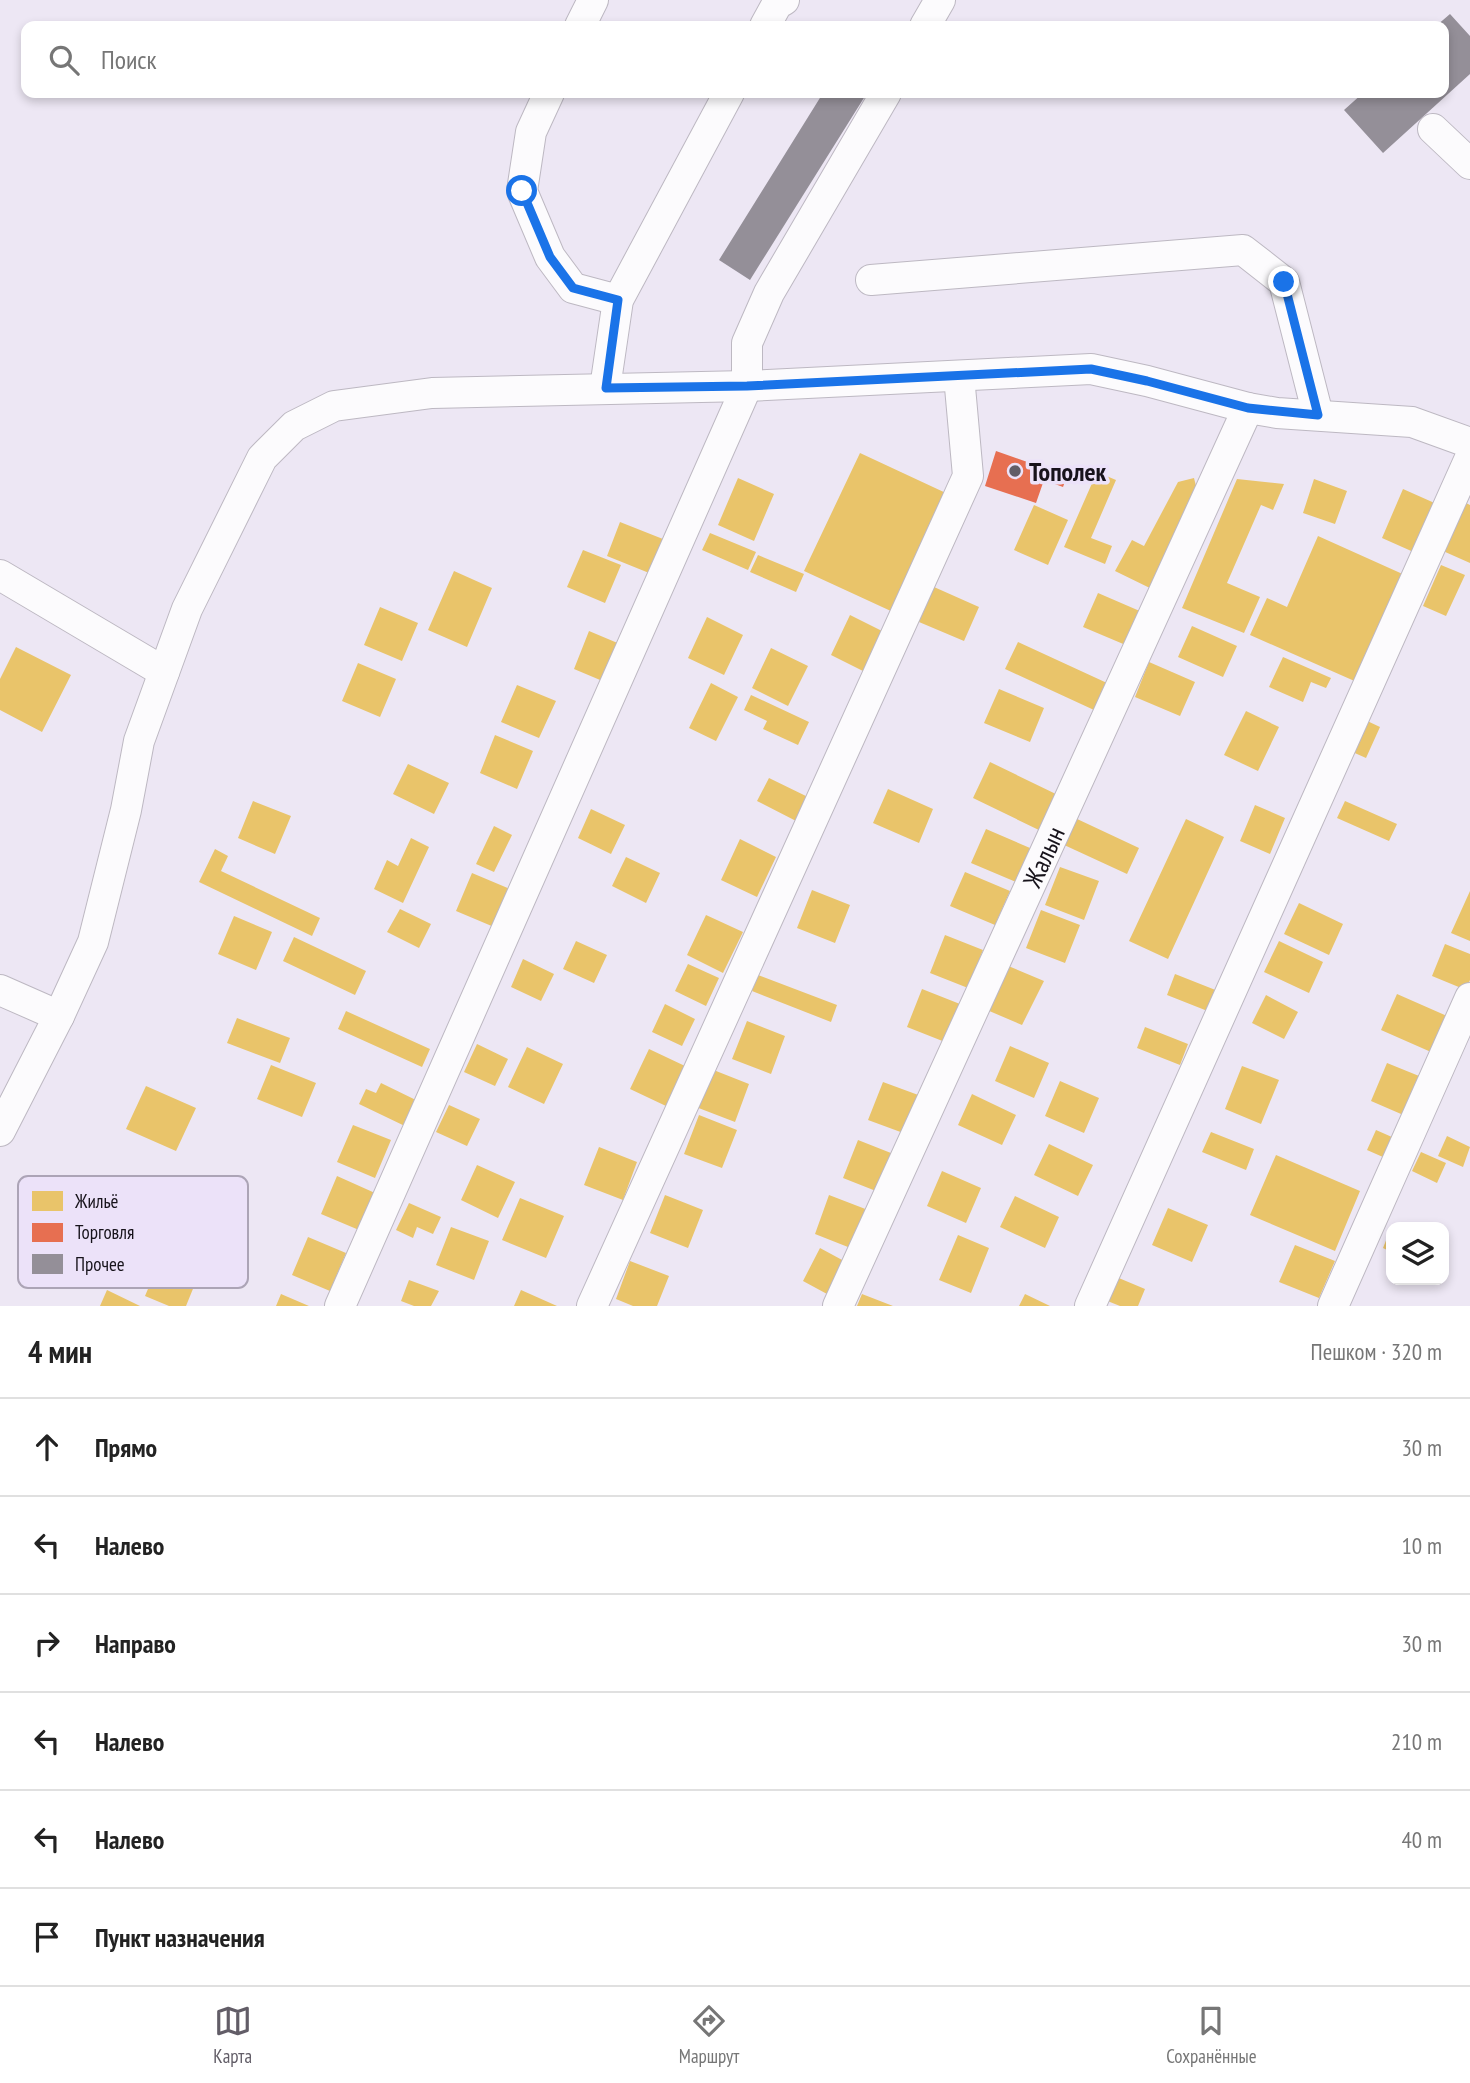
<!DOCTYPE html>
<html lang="ru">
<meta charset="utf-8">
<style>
body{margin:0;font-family:"PT Sans Narrow",sans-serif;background:#f2f2f2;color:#222}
.controls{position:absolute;right:21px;bottom:21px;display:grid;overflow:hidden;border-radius:14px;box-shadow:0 4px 10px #0003}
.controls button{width:63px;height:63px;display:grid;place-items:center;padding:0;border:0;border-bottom:2px solid #e0e0e0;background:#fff;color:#222;font:35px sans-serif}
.stop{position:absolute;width:21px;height:21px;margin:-16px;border:5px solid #1a73e8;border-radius:50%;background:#fff}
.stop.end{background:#1a73e8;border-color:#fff;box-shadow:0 2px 7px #0008}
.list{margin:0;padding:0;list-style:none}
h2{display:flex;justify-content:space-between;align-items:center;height:91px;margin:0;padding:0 28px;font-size:30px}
h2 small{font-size:23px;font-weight:400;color:#767676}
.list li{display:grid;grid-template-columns:46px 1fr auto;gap:21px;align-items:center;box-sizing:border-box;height:98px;padding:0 28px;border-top:2px solid #e0e0e0}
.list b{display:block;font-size:26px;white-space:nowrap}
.list em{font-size:23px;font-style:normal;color:#767676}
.icon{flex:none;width:38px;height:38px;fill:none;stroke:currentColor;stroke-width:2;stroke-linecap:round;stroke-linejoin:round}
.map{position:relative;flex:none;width:1470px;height:1306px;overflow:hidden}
.search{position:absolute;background:#fff;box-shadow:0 4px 10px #0003;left:21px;right:21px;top:21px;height:77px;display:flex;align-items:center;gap:18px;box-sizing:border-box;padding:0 24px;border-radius:14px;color:#767676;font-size:26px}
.sheet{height:679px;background:#fff}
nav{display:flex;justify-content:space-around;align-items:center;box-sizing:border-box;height:98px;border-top:2px solid #e0e0e0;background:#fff;font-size:19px;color:#767676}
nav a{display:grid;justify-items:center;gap:4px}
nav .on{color:#625d67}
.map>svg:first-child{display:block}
</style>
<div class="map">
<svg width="1470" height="1306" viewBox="0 0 1470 1306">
<rect width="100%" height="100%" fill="#ede7f4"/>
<!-- homes -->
<path fill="#e9c46a" d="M860,453L948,494L893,612L804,571Z
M1097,472L1116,480L1091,538L1112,546L1105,564L1064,547Z
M738,478L774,494L754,541L718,525Z
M1194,478L1200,502L1156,591L1115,571L1132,540L1144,546L1178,482Z
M1237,479L1284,484L1273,510L1261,505L1227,583L1260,597L1244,633L1182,608Z
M1314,479L1347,491L1335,524L1303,513Z
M1403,489L1439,505L1418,554L1382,538Z
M1464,502L1470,505V563L1443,551Z
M1034,505L1068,520L1048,565L1014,550Z
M620,522L673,543L659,577L607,556Z
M710,533L756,552L748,570L702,550Z
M1318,536L1407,576L1359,683L1250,635L1267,598L1287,607Z
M583,550L621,565L605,603L567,587Z
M758,555L804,574L796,592L750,572Z
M1441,565L1465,575L1446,616L1423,606Z
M454,571L492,588L467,647L428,630Z
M934,587L979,607L964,641L919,622Z
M1098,593L1142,612L1128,646L1083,627Z
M380,607L418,623L402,661L364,645Z
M850,615L886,633L867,673L831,655Z
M707,617L743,635L724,675L688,658Z
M1192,626L1237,646L1223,677L1178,657Z
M589,631L627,647L612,685L574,669Z
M1018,642L1107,683L1094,710L1005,669Z
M16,647L71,675L42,732L0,710V679Z
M771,648L808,666L788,706L752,688Z
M1283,657L1331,678L1326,688L1311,682L1303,702L1269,687Z
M1149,662L1195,682L1180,716L1135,697Z
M358,663L396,679L380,717L342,701Z
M711,683L738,697L716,741L689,728Z
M517,685L556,701L539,738L501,722Z
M999,689L1044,708L1030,742L984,723Z
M751,695L809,722L798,745L763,729L767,721L744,710Z
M1246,711L1279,727L1258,771L1224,755Z
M1363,719L1380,727L1366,758L1348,750Z
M495,735L533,751L517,789L480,773Z
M990,762L1060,796L1043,832L973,798Z
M408,764L449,783L434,814L393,794Z
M769,778L810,798L798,822L757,801Z
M888,789L933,809L919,843L873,823Z
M253,801L291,816L275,854L238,838Z
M1345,801L1397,824L1389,841L1337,818Z
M1255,805L1285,818L1270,854L1240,841Z
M591,809L625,825L611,854L578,838Z
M1075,818L1139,848L1127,874L1062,844Z
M1186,819L1224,837L1168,959L1129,941Z
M494,826L512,835L494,872L476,864Z
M986,829L1030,848L1016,882L971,863Z
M411,838L429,847L403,903L374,889L387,860L398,866Z
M740,839L776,857L757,897L721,880Z
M215,849L228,856L221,871L320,918L312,936L199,882Z
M626,857L660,873L646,903L612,886Z
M1060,867L1099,881L1084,920L1045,905Z
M965,872L1010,891L995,925L950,906Z
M472,873L510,889L494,927L456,911Z
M812,890L850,905L835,943L797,928Z
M1470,891V941L1451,933Z
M1299,903L1343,924L1329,955L1284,934Z
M400,909L431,924L419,948L387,932Z
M1041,910L1080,925L1065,963L1026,948Z
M706,915L743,932L723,973L687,955Z
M234,916L272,932L256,970L218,954Z
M945,935L983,950L968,988L930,973Z
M294,937L366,971L355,995L283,961Z
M576,941L607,955L594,983L563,969Z
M1279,941L1323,962L1309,993L1264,972Z
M1445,944L1470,954V980L1466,990L1432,976Z
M523,959L554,974L541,1001L511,987Z
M688,964L719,978L706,1006L675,991Z
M1006,965L1044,981L1022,1025L987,1010Z
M1175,974L1218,991L1210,1012L1167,995Z
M758,975L837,1005L831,1022L752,991Z
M922,989L960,1004L945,1042L907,1027Z
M1397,994L1447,1016L1431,1052L1381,1030Z
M1266,995L1298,1012L1284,1039L1252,1023Z
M665,1004L695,1019L682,1046L652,1032Z
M346,1011L430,1049L422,1067L338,1029Z
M237,1018L290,1038L280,1063L227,1043Z
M747,1021L785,1036L771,1074L732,1059Z
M1145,1027L1188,1044L1180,1065L1137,1048Z
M477,1044L508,1059L495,1086L464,1072Z
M1010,1046L1049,1063L1034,1098L995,1081Z
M527,1047L563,1064L544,1104L508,1087Z
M649,1049L685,1066L666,1106L630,1089Z
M1387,1063L1424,1078L1408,1117L1371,1101Z
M271,1065L316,1083L302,1117L257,1099Z
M1242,1066L1279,1080L1261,1124L1225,1109Z
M711,1069L749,1084L735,1122L696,1107Z
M1060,1081L1099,1098L1084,1133L1045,1116Z
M883,1082L921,1096L906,1134L868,1120Z
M381,1083L422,1103L409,1128L359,1104L366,1089L376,1093Z
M146,1086L196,1108L176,1151L126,1129Z
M972,1094L1016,1115L1002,1145L958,1125Z
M449,1105L480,1119L467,1146L436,1132Z
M699,1115L737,1130L722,1168L684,1154Z
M353,1125L391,1140L375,1178L337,1162Z
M1376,1130L1401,1141L1392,1161L1367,1150Z
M1211,1132L1254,1149L1246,1170L1202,1152Z
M1447,1136L1470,1147L1463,1167L1438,1156Z
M858,1140L896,1155L881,1193L843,1178Z
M1049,1144L1093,1165L1078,1196L1034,1175Z
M599,1147L637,1162L623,1200L584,1185Z
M1421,1152L1446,1163L1437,1183L1412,1171Z
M1276,1155L1360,1191L1335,1251L1250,1215Z
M477,1165L515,1182L498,1218L461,1200Z
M942,1171L981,1188L966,1223L927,1206Z
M337,1176L375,1193L359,1230L321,1214Z
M665,1195L703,1210L688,1248L650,1233Z
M829,1195L868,1210L853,1249L815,1234Z
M1015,1196L1059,1217L1045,1248L1000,1227Z
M520,1198L564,1216L546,1258L502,1240Z
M409,1203L441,1217L433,1234L417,1227L413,1238L396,1230Z
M1168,1208L1208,1225L1192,1262L1152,1245Z
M451,1227L489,1241L474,1280L436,1265Z
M1391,1228V1252L1383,1248Z
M958,1235L989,1248L971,1293L939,1280Z
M308,1237L346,1253L330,1291L292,1275Z
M1295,1245L1335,1261L1319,1298L1279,1282Z
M820,1248L844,1261L827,1294L803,1281Z
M161,1258L199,1274L186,1306H169L145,1296Z
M630,1261L669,1276L657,1306H633L616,1299Z
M1114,1276L1145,1289L1138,1306H1120L1105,1300Z
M409,1280L439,1291L431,1306H414L401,1301Z
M107,1290L140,1306H100Z
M521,1290L557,1306H514Z
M281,1294L309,1306H276Z
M862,1294L893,1306H857Z
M1025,1294L1050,1306H1019Z"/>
<!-- shops -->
<path fill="#e76f51" d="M996,451L1067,476L1063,487L1044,480L1036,503L985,486Z"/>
<!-- building -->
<path fill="#948f98" d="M1450,14L1470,36V74L1383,153L1344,110L1363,93H1444V26H1436Z
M823,93H867L750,280L719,260Z"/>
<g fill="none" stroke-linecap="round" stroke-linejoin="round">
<!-- minor casing -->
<g stroke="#bdb8c2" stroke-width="32">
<g id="minor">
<path d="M580,26L593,0"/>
<path d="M765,26L777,4L784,0"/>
<path d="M925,26L940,0"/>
<path d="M549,93L531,132L522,191L550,257L573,288L618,300"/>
<path d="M1433,129L1470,164"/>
<path d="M871,280L1243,250L1284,282L1318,415"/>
<path d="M605,388L618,300L729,93"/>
<path d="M0,575L164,672"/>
<path d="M0,990L59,1016"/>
<path d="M0,1131L59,1016L93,942L126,810L139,741L187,609L262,458L294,426L334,406L432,393L747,386L1091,369L1147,381L1248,408L1277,413L1412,422L1470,443"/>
<path d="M340,1306L747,386V343L769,293L886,93"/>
<path d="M592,1306L968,476L959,376"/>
<path id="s1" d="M838,1306L1248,408"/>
<path d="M1090,1306L1470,458"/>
<path d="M1333,1306L1470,998"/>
</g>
</g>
<!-- minor -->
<use href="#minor" stroke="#fcfbfd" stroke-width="30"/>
</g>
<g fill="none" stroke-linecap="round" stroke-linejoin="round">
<!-- route -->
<path stroke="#1a73e8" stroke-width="9" d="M522,191L550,257L573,288L618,300L606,388L747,386L1091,369L1147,381L1248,408L1318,415L1284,282"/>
</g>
<!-- markers -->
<circle fill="#625d67" stroke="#ece2f9" stroke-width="2.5" cx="1015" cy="471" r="7"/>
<g text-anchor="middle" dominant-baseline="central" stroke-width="7" stroke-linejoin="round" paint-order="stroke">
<!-- poi labels -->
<g font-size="26" font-weight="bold" fill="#17131b" stroke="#ece2f9" text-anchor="start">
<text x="1029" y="471">Тополек</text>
</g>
<!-- street labels -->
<g font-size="26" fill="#17131b" stroke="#ece2f9">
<text stroke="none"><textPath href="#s1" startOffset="494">Жалын</textPath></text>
</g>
</g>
<!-- legend -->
<rect x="18" y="1176" width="230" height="112" rx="10" fill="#ece2f9" stroke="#aca4b6" stroke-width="2"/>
<rect x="32" y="1191" width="31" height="20" fill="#e9c46a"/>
<rect x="32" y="1223" width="31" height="19" fill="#e76f51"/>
<rect x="32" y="1254" width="31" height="20" fill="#948f98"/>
<g font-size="19" fill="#17131b">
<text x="75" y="1208">Жильё</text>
<text x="75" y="1239">Торговля</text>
<text x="75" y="1271">Прочее</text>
</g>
</svg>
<div class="controls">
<button><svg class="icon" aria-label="layers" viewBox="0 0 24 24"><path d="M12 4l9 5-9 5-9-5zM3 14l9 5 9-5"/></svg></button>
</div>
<div class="stop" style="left:522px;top:191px"></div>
<div class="stop end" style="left:1284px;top:282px"></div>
<div class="search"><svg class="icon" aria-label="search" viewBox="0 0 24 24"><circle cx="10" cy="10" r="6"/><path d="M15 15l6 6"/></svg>Поиск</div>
</div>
<section class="sheet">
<h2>4 мин<small>Пешком · 320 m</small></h2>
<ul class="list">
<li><svg class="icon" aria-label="ahead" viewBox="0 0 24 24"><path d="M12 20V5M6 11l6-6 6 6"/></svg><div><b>Прямо</b></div><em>30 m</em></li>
<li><svg class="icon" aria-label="left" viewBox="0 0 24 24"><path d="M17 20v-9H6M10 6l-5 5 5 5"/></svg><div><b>Налево</b></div><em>10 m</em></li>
<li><svg class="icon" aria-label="right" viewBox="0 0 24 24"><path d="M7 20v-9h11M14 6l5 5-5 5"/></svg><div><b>Направо</b></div><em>30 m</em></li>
<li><svg class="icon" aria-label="left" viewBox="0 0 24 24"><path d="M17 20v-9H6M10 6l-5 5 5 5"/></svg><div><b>Налево</b></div><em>210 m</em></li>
<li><svg class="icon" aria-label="left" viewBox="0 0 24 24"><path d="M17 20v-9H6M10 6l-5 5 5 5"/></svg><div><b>Налево</b></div><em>40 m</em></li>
<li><svg class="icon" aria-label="arrive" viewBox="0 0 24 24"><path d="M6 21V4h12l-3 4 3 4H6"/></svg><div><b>Пункт назначения</b></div></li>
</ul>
</section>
<nav>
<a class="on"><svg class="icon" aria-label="map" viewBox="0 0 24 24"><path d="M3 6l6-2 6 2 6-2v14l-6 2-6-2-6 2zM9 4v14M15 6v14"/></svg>Карта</a>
<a><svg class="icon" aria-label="directions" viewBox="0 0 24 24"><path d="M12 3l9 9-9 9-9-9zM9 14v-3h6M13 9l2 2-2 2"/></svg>Маршрут</a>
<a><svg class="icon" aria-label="saved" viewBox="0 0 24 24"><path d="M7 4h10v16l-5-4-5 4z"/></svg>Сохранённые</a>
</nav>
